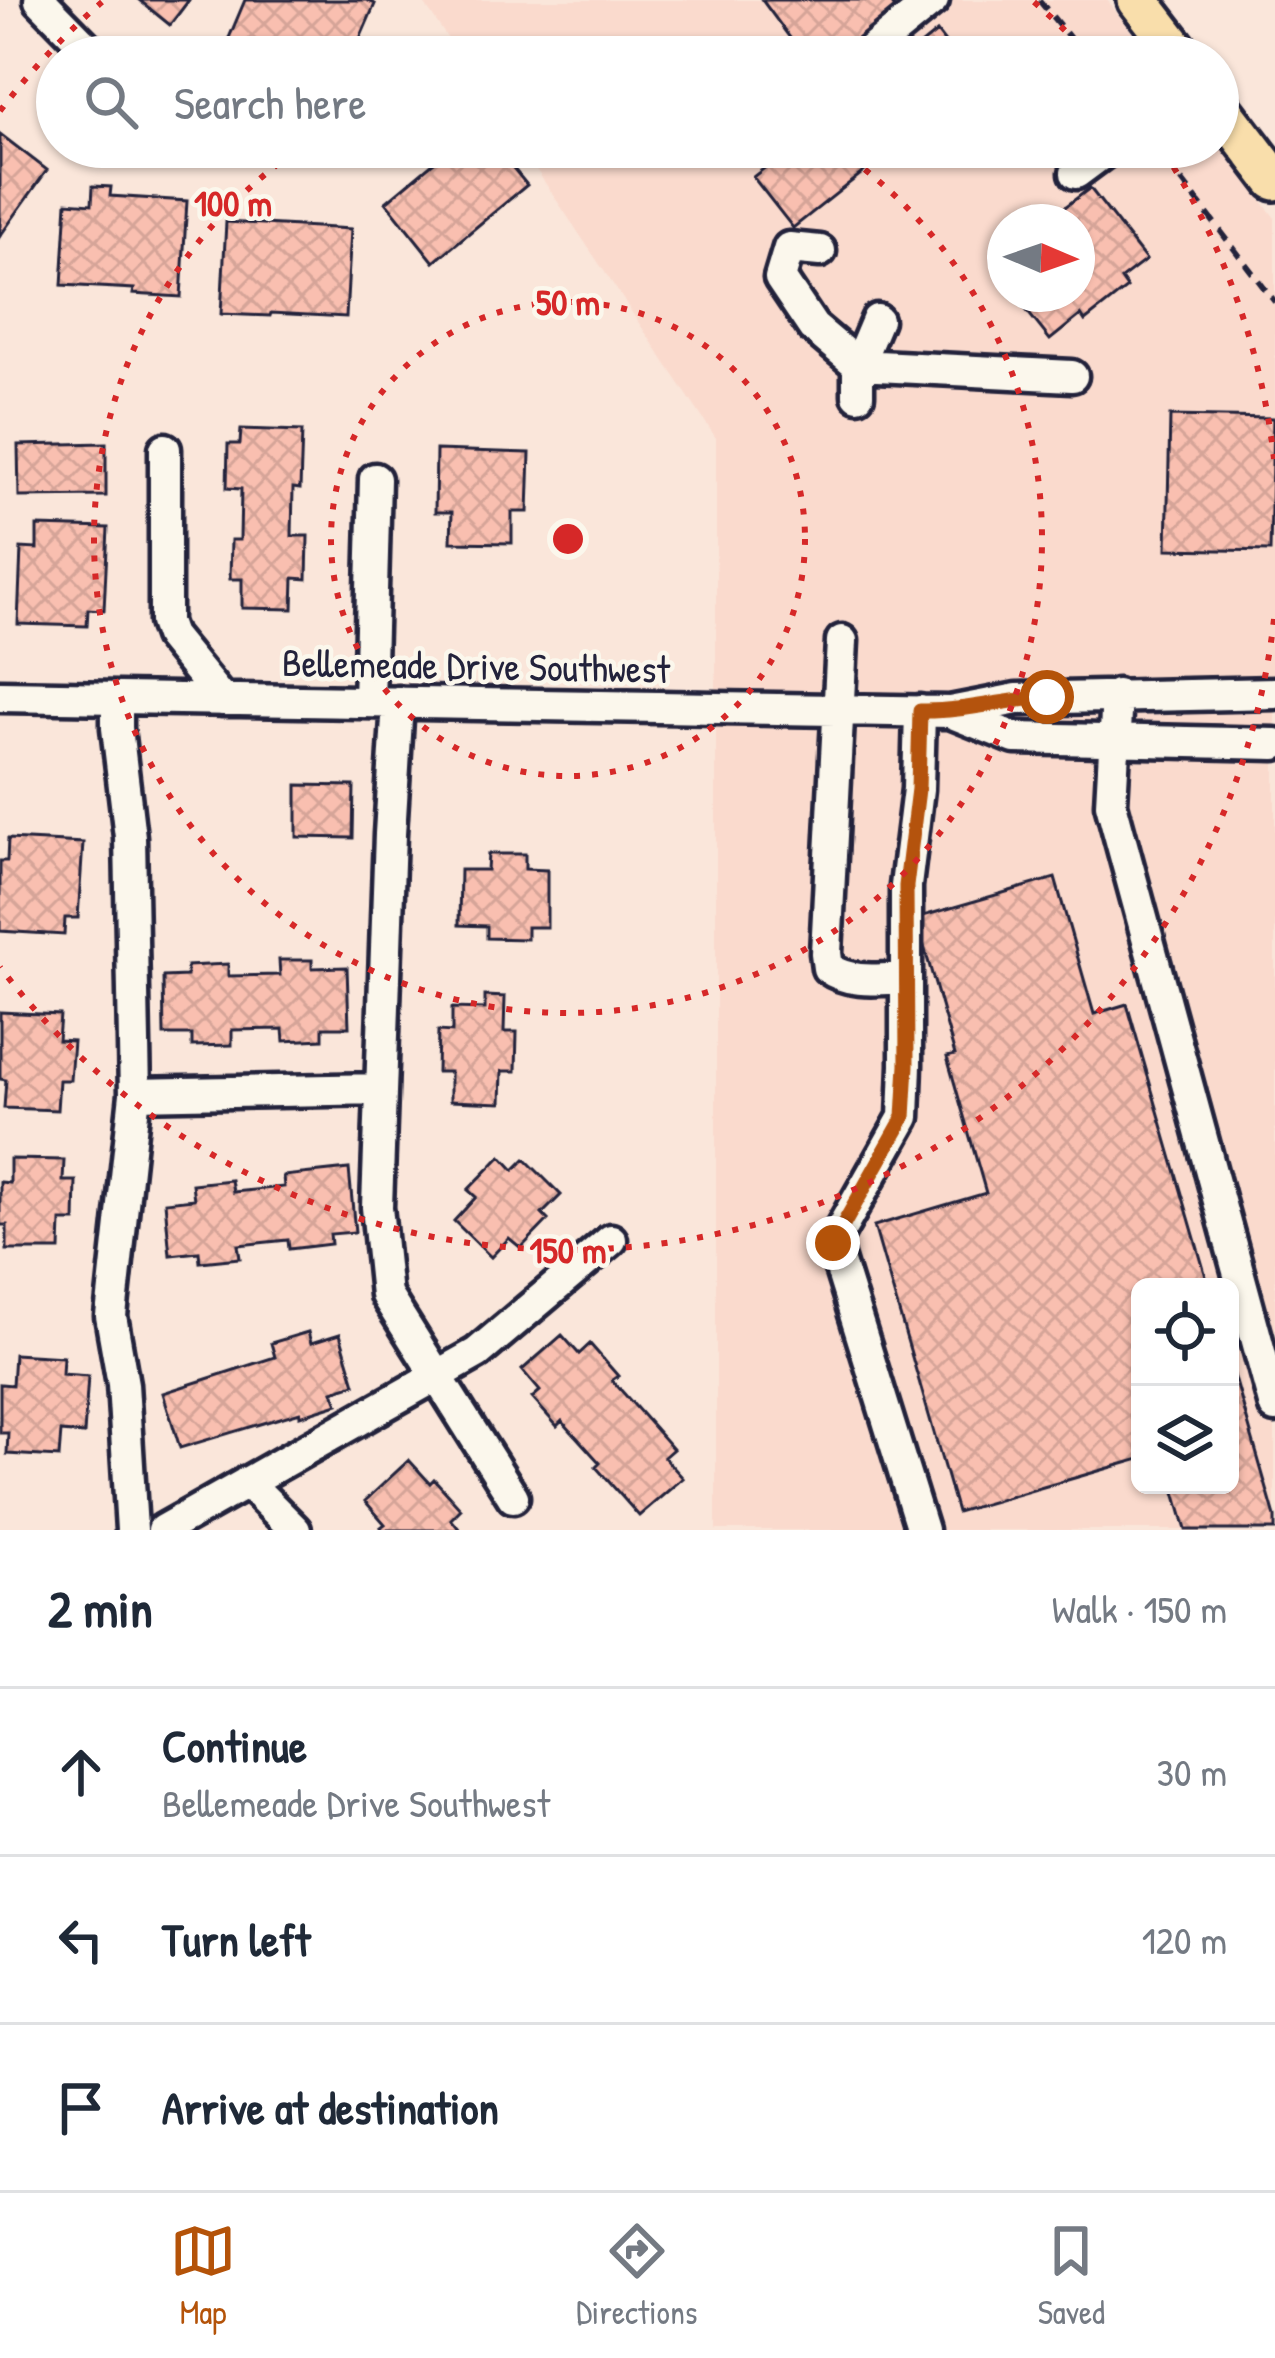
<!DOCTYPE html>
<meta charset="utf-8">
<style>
body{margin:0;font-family:"Patrick Hand",sans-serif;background:#f2f2f3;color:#1f2937}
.controls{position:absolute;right:36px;bottom:36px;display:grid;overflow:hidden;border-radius:18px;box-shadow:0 3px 9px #0004}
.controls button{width:108px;height:108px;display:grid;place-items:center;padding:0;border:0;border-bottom:3px solid #e0e1e3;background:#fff;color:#1f2937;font:60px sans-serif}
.compass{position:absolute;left:987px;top:204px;width:108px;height:108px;border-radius:50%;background:#fff;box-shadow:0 3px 9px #0004;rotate:92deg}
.stop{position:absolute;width:36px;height:36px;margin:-27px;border:9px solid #b45309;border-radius:50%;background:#fff}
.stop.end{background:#b45309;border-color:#fff;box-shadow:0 3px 12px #0008}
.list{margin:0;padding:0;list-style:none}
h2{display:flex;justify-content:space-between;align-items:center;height:156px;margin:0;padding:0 48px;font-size:51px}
h2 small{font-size:39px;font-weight:400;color:#747a83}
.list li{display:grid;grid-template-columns:78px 1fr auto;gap:36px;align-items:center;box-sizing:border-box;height:168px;padding:0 48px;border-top:3px solid #e0e1e3}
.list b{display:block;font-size:45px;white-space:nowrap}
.list p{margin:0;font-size:39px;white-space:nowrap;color:#747a83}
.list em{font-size:39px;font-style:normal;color:#747a83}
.icon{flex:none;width:66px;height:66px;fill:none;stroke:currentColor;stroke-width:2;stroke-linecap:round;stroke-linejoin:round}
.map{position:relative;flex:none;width:1275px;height:1530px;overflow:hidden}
.search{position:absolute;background:#fff;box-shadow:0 3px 9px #0004;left:36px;right:36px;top:36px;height:132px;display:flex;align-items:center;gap:30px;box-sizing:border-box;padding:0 42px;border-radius:66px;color:#747a83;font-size:45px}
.sheet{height:660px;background:#fff}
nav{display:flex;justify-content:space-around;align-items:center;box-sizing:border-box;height:168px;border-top:3px solid #e0e1e3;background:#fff;font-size:33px;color:#747a83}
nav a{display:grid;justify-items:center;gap:6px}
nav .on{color:#b45309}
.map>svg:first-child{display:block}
</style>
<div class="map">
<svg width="1275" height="1530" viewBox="0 0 1275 1530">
<defs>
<pattern id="building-cross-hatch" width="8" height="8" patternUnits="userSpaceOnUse" patternTransform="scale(3)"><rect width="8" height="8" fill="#f9bfb0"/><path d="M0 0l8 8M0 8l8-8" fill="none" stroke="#d5a498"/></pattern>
</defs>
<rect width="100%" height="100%" fill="#fae6da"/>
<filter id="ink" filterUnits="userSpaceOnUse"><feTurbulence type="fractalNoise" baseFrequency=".00833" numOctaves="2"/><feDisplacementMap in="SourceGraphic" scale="24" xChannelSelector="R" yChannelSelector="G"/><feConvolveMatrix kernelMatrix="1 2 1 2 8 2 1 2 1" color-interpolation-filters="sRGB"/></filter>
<g filter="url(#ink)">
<!-- built -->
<path fill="#fadacd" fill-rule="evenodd" d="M422,0H1107L1151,57H460Z
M1218,144L1275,218V1530H716V438L521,147H1218ZM1005,222H1077V294H1005ZM1140,1287H1230V1485H1140Z"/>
<!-- building -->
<path fill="url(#building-cross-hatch)" stroke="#22223b" stroke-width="3" d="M139,0H189L170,25Z
M245,0H366L375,4L352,57H272L229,38Z
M762,0H889L905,22L858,57H804Z
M937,32L956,57H906Z
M0,134L47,170L0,236Z
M452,147H496L527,185L434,262L386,202Z
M791,147H895L793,228L753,177Z
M93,186L111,187L110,196L187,201L181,297L133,294L134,289L62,285L67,202L92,204Z
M1090,188L1146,260L1121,279L1127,288L1085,321L1081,315L1050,340L1019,301L1028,294H1077V222H1051L1049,219Z
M226,222L351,229L346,317L271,313L270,316L221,314Z
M1170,416L1273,418L1270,551L1167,549Z
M241,429L302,431L300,489L293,488L292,536H308L307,579L294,578L293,609L242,608V579H230L231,540H240L241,489L227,488L228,444H240Z
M106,443V496L19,497L18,445Z
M436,450L530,453L528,512H512V543L451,542L452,512H435Z
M37,526L108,528L104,610L88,609L87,626L18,624L21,548L37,549Z
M297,785L354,786L353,838L297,837Z
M8,839L83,843L78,918H65L64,935L0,931V861H7Z
M488,854H525V869L547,870V927H527V939L487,938V926L459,925L460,870H487Z
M1055,878L1094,1014L1127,1004L1209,1287H1140V1459L957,1512L874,1226L986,1193L947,1057L955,1055L916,918Z
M279,960H312V968L347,967L349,1027H323V1039L284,1041L283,1029L232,1030V1045L192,1046V1035H164L163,977L187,976V966L228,964V976L280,975Z
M485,996L505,997L504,1032H517L516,1071H502L501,1103L450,1101V1072H437L438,1031L452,1032V1008L485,1009Z
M0,1012L60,1015L58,1040L73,1041L70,1080H59L57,1110L4,1108L6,1080L0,1079Z
M501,1156L514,1170L525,1159L561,1195L542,1214L548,1220L521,1248L509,1238L491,1257L454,1221L476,1197L468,1190Z
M10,1159L64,1160L63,1181H76L75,1221H61L60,1250H7V1225H0V1182L10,1183Z
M349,1169L355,1232L330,1234L331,1244L289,1249L288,1240L238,1245L240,1258L200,1262L199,1252L170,1255L165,1202L194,1199L192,1184L231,1180L233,1192L284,1187L283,1176Z
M308,1332L311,1343L340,1334L355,1384L333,1391L338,1404L300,1416V1412L180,1448L163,1393L275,1357L271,1343Z
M562,1335L579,1354L590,1344L618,1376L612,1380L673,1449L664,1457L683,1478L639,1516L596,1467L600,1463L562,1421L557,1426L532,1398L540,1391L522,1370Z
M14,1354L63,1357L62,1374L88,1376L84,1434L61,1432L59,1457L7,1454L8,1433H0V1384L12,1385Z
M1230,1361L1275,1517V1530H1186L1173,1485H1230Z
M409,1460L430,1483L434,1479L461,1509L451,1519L460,1530H383L381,1527L385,1524L365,1501Z"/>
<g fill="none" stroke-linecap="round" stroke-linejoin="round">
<!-- minor casing -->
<g stroke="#22223b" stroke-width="39">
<path id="minor" d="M40,0L96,57
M863,57L933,0
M1076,173L1111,147
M820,251L789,248L780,278L813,327L858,365L1072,376
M858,395V365L877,320
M165,449V622L170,636L222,700
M842,641L826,953L828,968C850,984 880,979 906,978
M1117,695L1111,804L1275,1407
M0,696L950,712L1017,699L1275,693
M117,699V728L130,837L135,1094L111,1316L123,1384L132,1530
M369,702L375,479
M398,702L390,834L377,1207L386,1295L513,1497
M920,711L918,789L906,886V1065L904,1117L833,1243L922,1530
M950,712L1015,738L1275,744
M135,1094L381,1089
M247,1482L295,1530
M163,1530L477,1353L611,1240"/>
</g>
<!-- major casing -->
<g stroke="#22223b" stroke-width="48">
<path id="major" d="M1138,0L1182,57
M1218,105L1275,180"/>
</g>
<!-- path -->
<path stroke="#22223b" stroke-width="6" stroke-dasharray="12 9" stroke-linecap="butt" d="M1039,0L1085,57
M1156,147L1275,302"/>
<!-- minor -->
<use href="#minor" stroke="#fbf7ec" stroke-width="30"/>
<!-- major -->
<use href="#major" stroke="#f9deab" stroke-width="39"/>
</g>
</g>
<g fill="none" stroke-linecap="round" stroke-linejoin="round" filter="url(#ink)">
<!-- route -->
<path stroke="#b45309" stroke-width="15" d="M833,1243L904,1117L907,1065L906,886L918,789L920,711C963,712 1004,700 1047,697"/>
</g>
<!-- distance rings -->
<g fill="none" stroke="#d62828" stroke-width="6" stroke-dasharray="6 12">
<circle cx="568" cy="539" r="237"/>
<path d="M836 148A474 474 0 1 1 300 148"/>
<path d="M1274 619A711 711 0 0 1 0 967M0 111A711 711 0 0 1 102 2M1034 2A711 711 0 0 1 1088 54M1164 152A711 711 0 0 1 1274 459"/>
</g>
<g text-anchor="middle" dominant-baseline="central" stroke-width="9" stroke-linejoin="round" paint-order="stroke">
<!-- street labels -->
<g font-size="39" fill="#22223b" stroke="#fbf7ec">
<text transform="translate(476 665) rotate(1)">Bellemeade Drive Southwest</text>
</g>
</g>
<circle cx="568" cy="539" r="18" fill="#d62828" stroke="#fbf7ec" stroke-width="6"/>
<g font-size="36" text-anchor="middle" font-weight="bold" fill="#d62828" stroke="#fbf7ec" stroke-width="9" stroke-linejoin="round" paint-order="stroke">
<text x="233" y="216">100 m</text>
<text x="568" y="315">50 m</text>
<text x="568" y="1263">150 m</text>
</g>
</svg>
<div class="controls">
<button><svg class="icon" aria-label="locate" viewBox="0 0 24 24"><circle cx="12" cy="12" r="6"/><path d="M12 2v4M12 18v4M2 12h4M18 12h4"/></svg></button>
<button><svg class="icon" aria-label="layers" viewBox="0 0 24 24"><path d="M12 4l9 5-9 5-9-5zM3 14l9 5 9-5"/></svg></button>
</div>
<svg class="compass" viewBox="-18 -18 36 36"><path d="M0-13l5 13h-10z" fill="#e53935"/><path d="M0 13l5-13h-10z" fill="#747a83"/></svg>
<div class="stop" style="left:1047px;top:697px"></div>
<div class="stop end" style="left:833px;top:1243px"></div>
<div class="search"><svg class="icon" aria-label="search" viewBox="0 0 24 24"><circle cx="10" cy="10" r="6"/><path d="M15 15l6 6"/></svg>Search here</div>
</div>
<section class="sheet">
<h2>2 min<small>Walk · 150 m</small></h2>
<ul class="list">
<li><svg class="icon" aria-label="ahead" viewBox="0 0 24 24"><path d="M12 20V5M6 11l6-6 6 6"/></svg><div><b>Continue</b><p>Bellemeade Drive Southwest</p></div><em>30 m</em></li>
<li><svg class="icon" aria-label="left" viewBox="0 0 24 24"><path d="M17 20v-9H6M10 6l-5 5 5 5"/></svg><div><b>Turn left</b></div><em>120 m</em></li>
<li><svg class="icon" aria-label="arrive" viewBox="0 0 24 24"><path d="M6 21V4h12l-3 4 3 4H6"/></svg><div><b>Arrive at destination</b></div></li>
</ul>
</section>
<nav>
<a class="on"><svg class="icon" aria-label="map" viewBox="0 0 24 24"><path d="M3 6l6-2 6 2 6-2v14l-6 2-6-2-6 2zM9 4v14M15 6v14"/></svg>Map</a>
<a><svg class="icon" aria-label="directions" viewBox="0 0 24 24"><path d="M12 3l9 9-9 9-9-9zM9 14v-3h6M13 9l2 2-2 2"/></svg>Directions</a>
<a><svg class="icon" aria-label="saved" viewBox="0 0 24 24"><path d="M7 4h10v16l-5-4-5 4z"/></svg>Saved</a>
</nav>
